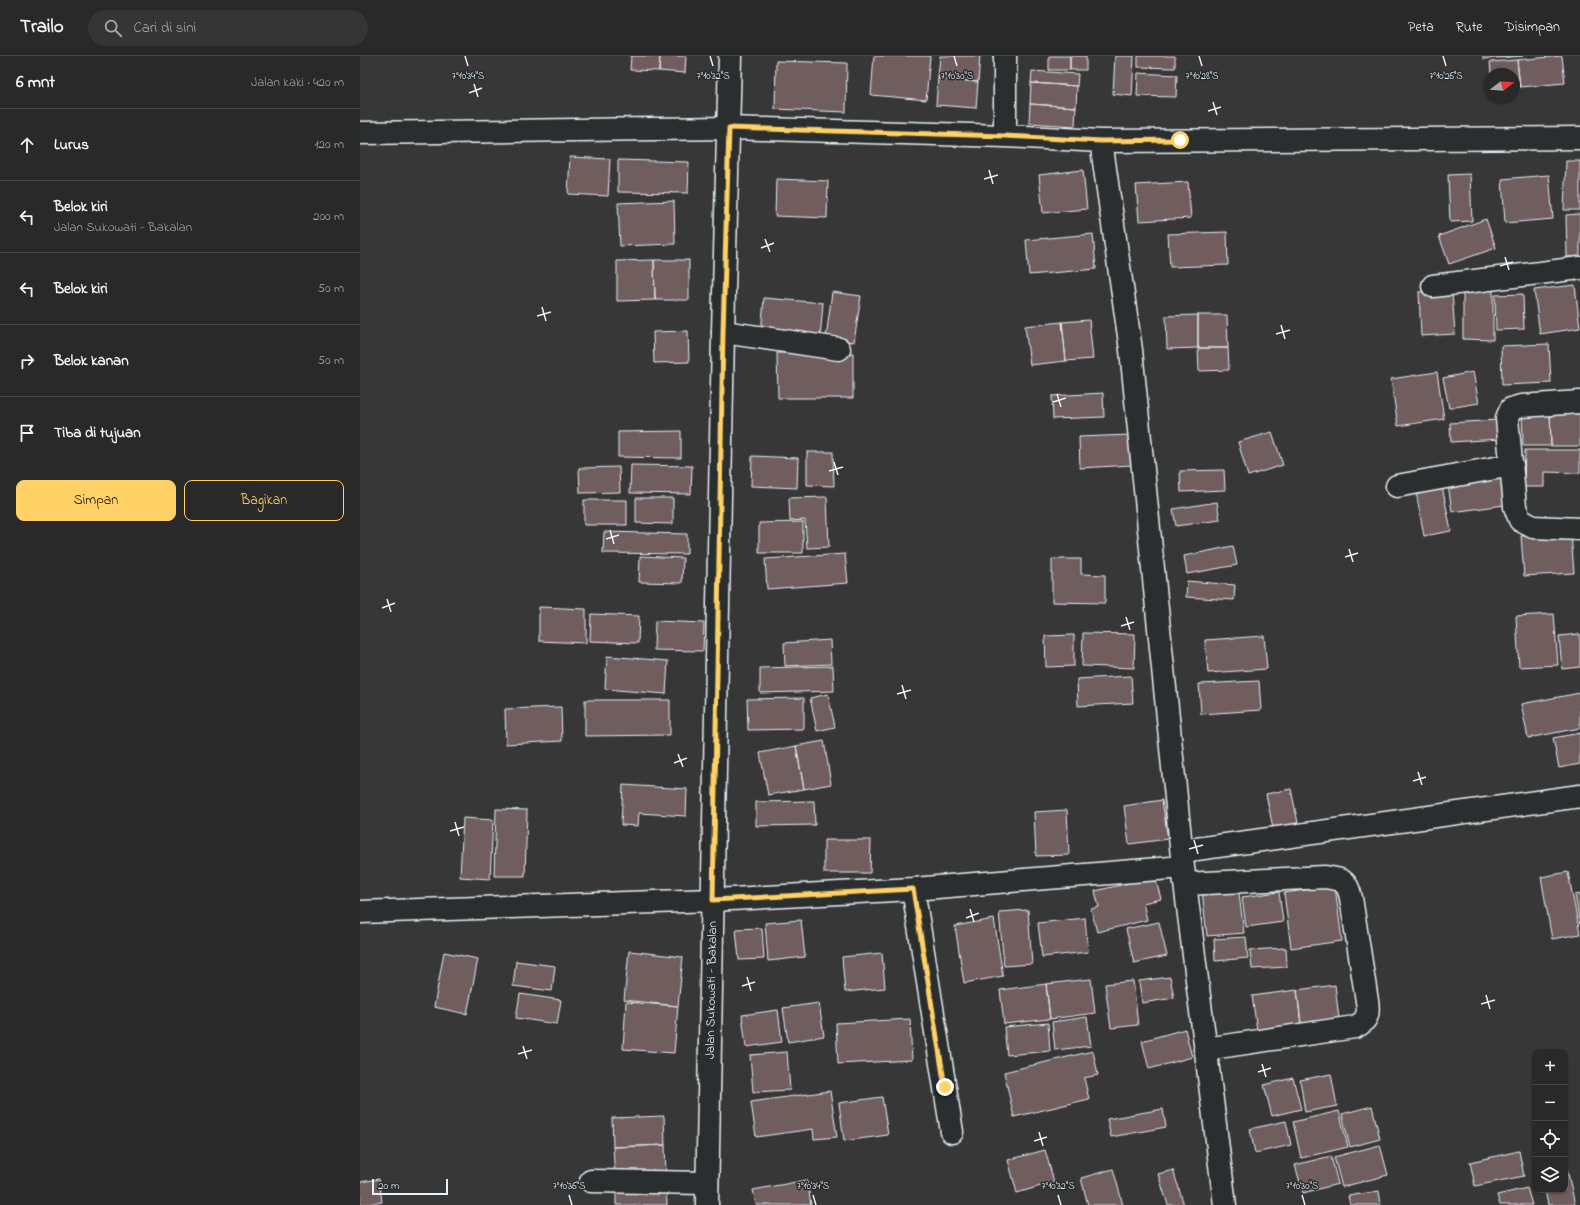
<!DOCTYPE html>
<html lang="id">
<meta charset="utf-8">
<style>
body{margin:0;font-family:"Indie Flower",sans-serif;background:#363535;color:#f1f3f6}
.controls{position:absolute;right:12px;bottom:12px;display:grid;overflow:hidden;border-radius:8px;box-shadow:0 1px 3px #0004}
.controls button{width:36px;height:36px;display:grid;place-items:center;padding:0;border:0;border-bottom:1px solid #464546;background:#2a2929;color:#f1f3f6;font:20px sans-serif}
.compass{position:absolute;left:1124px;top:12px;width:36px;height:36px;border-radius:50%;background:#2a2929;box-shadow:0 1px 3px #0004;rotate:73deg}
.scale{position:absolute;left:12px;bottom:10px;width:76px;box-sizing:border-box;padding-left:4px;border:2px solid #e8f1f8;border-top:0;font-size:11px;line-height:14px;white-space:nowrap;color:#e8f1f8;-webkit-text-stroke:3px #2a2d2e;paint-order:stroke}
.stop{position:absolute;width:12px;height:12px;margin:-9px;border:3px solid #ffd166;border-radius:50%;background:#fff}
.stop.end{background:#ffd166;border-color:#fff;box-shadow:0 1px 4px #0008}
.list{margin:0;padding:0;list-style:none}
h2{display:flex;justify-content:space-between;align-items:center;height:52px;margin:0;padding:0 16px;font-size:17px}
h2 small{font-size:13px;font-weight:400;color:#a5a6a8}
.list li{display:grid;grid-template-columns:26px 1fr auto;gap:12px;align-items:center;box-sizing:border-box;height:72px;padding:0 16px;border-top:1px solid #464546}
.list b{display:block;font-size:15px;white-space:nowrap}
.list p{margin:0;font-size:13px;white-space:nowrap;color:#a5a6a8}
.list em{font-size:13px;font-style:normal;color:#a5a6a8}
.actions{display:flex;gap:8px;padding:12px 16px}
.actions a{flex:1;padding:9px 0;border:1px solid #ffd166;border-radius:8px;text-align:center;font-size:14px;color:#ffd166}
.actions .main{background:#ffd166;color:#111}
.icon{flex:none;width:22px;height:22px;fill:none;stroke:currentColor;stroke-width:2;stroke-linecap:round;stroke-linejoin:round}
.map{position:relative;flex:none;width:1220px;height:1149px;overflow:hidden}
header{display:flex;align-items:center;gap:24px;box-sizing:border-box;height:56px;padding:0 20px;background:#2a2929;border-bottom:1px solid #464546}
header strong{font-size:19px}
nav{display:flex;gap:22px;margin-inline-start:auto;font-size:14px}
.search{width:280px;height:36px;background:#363535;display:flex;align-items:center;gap:10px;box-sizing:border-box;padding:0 14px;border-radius:22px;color:#a5a6a8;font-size:15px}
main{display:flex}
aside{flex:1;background:#2a2929}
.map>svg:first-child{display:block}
</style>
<header>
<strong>Trailo</strong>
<div class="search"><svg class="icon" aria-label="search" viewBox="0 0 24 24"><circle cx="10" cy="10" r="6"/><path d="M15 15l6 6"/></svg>Cari di sini</div>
<nav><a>Peta</a><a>Rute</a><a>Disimpan</a></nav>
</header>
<main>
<aside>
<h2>6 mnt<small>Jalan kaki · 420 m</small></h2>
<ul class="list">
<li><svg class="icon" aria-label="ahead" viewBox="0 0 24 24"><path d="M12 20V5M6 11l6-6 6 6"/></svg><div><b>Lurus</b></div><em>120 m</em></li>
<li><svg class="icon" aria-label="left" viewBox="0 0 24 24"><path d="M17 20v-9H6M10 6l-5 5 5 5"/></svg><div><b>Belok kiri</b><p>Jalan Sukowati - Bakalan</p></div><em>200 m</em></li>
<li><svg class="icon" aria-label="left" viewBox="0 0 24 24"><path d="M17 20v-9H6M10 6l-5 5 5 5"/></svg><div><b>Belok kiri</b></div><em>50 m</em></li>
<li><svg class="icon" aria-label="right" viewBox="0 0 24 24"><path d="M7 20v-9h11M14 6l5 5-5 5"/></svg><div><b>Belok kanan</b></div><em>50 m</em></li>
<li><svg class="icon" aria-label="arrive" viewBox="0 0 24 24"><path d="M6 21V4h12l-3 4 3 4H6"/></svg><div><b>Tiba di tujuan</b></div></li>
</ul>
<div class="actions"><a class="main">Simpan</a><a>Bagikan</a></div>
</aside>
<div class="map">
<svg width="1220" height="1149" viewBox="0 0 1220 1149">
<rect width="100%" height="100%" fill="#383737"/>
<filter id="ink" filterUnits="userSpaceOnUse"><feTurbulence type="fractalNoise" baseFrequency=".025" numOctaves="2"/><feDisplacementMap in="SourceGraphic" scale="8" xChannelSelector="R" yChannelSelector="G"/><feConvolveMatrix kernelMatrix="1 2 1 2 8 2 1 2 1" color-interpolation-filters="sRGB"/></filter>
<g filter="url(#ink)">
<!-- building -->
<path fill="#705d5d" stroke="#e8f1f8" d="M271,0H300L299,15L270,14Z
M300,0H326L325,17L299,15Z
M514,0H570L566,44L511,39Z
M580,0H620L618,26L578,22Z
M689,0H710V14H689Z
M710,0H726V14H710Z
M755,0H774L772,40L753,38Z
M778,0H815V12L778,11Z
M1123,0H1163L1123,3Z
M1202,0L1205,27L1160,31L1157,4Z
M1157,4L1160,31H1154V18H1131L1130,6Z
M416,5L487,7L486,56L415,53Z
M672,15L718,18L717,30L671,27Z
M778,17L817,19L816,41L777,40Z
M578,22L618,26L616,52L576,49Z
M671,27L717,30L716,51L670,48Z
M670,48L716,51L715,70L669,67Z
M210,101L250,103L248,140L208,138Z
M258,104L329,106L328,137L258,136Z
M1206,105H1220V154H1204Z
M723,114L727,153L683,157L679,119Z
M1110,118L1112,165L1090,166L1088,119Z
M1189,119L1193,163L1145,167L1142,123Z
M416,123L468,125L467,162L415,160Z
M828,126L831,162L779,165L776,129Z
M314,145L315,188L260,190L258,147Z
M1220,158V201H1207L1206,159Z
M1126,163L1136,192L1089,208L1079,180Z
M867,176L868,209L810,211L808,178Z
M733,178L736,213L669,219L666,184Z
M294,204L295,244L257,245V205Z
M294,204H329V244H295Z
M1215,229L1220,272L1180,278L1174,234Z
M1133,234V284L1103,283V235Z
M1092,235L1095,278L1061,280L1059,236Z
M472,236L501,240L494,286L466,282Z
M1163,238L1164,273L1136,274L1135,239Z
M404,242L463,247L460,283L401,278Z
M838,259V292L807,293L806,260Z
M838,259H867L868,292H838Z
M729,264L733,303L706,305L702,266Z
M702,266L706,305L670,309L665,270Z
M328,275L329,306L294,307L293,276Z
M1189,288L1191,327L1142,329L1141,290Z
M838,292H868L869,314L839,315Z
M417,297H493V342H418Z
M1077,316L1084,363L1038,370L1031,323Z
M1113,316L1119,347L1089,352L1083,322Z
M743,337L744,361L693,363L692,340Z
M1162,351H1190L1191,390H1163Z
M1190,351H1220V390H1191Z
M1139,364L1140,383L1091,386L1090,367Z
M321,375V402L258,401V376Z
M912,376L923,409L888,420L878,386Z
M770,379L772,409L720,412L719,381Z
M1165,394H1220V417L1184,416V431H1164Z
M447,396H473L474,430L447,429Z
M392,400L438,402L437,432L391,430Z
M271,409L332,410L331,438L270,437Z
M259,411L260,436L220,437L219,412Z
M864,414L865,434L821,436L820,415Z
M1148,420L1152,448L1092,456L1088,428Z
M1082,430L1091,475L1064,480L1056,436Z
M467,441L469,491L447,492L445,464L430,465L429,442Z
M276,442H313V468L276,467Z
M224,444H267V469H224Z
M857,446L860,464L816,470L813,453Z
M443,466V497H399V467Z
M244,476L327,478V498L243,497Z
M1211,477L1214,517L1164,520L1161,480Z
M873,490L877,509L827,518L824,500Z
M485,498L488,527L407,533L405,503Z
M280,500L323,502L322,527L279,526Z
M692,503H721V518L745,519V547L692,546Z
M827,525L875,529L874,544L826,541Z
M179,551L226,553V587L179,585Z
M231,558L279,560L278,587L230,585Z
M1194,558L1198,609L1159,611L1156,560Z
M295,565L344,567L343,595L294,594Z
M723,577L775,578L774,612L722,610Z
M1220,578V611L1202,613L1199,580Z
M714,579V610L686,611L685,580Z
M904,580L907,613L848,617L845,584Z
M470,584L471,608L425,610L424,587Z
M247,600L308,605L306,638L245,633Z
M473,610L474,635L400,637V612Z
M771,620L773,647L718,650L717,623Z
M899,625L901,654L841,658L839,628Z
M1220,637V672L1168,682L1161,648Z
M468,638L475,671L457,675L450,642Z
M444,642V673L388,674L387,643Z
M225,644H310V679L225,680Z
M201,651L202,685L146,688L145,653Z
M1220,677V708L1199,712L1193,682Z
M464,685L471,728L444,733L436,690Z
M436,690L444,733L408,739L400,697Z
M263,729L327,733L326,760L279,757L278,770L261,769Z
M931,733L938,767L913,772L906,738Z
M802,744L808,783L769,788L764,750Z
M454,745L455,769L396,770V746Z
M136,753L167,754L165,820H134Z
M707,754L709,799L676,800L674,756Z
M103,762L133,764L130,823L100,821Z
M464,784H511L510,817H464Z
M1208,816L1220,878L1192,883L1181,821Z
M795,821L801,843L783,847L787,864L737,876L731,853L739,851L735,835Z
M878,830L884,877L847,880L842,834Z
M975,830L982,885L931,892L924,837Z
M919,836L923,866L886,871L882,841Z
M1220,838V868L1215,839Z
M668,854L672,908L644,910L639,856Z
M725,862L728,896L682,901L678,867Z
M634,863L643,920L604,927L595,870Z
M441,864L445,901L408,905L405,867Z
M799,866L807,900L774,907L766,873Z
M402,872L404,903L379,904L376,873Z
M886,881L888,902L855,905L854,883Z
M926,892L927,911L892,913L890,894Z
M269,895L323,901L318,950L264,944Z
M84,896L118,903L107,958L74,951Z
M522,897L525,932L485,936L482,901Z
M156,905L195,910L192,935L153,930Z
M810,921L814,942L782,947L779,925Z
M731,923L735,957L690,963L686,928Z
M773,925L778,969L751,972L745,928Z
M686,928L690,963L644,968L640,934Z
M975,929L979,963L941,968L937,934Z
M937,934L941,968L897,974L892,940Z
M160,938L201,944L197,968L156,962Z
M266,946L318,950L314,997L263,993Z
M459,947L464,980L428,986L423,952Z
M418,954L422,986L386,991L382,959Z
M727,961L731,990L695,994L692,966Z
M550,963L552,1004L478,1008L476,967Z
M688,967L690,995L647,999L644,971Z
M825,973L832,1001L789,1013L782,985Z
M733,995L738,1019L724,1022L729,1043L654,1061L644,1016Z
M427,996L430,1034L393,1036L390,999Z
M971,1018L977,1050L945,1056L940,1024Z
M933,1022L941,1053L912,1060L904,1029Z
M470,1035L477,1081L454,1083L453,1073L396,1081L391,1046Z
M522,1041L528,1079L484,1085L479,1047Z
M1012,1050L1020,1083L990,1091L982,1058Z
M803,1053L806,1071L751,1081L747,1063Z
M979,1055L988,1091L941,1102L933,1066Z
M304,1060L305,1089L253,1091L252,1062Z
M926,1065L931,1089L895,1097L890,1073Z
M305,1089L306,1119L255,1121L253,1091Z
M1020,1089L1028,1119L982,1131L974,1101Z
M685,1094L694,1126L657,1137L648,1104Z
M1159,1095L1164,1120L1115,1130L1110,1106Z
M971,1100L978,1128L943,1137L935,1109Z
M1205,1104L1215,1149H1188L1185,1134H1205Z
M753,1113L763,1149H728L721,1122Z
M813,1114L824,1149H808L798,1118Z
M19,1123L22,1146L0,1149V1126Z
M447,1124L451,1149H396L393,1134Z
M306,1131L307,1149H256V1134Z
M1167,1132L1172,1149H1140L1137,1139Z
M1019,1135L1021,1149H990L988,1140Z"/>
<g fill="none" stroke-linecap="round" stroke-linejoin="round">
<!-- street casing -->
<g stroke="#e8f1f8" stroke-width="25">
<path id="street" d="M0,77L369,72L645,80L741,85L1220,82
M645,80V0
M741,85L771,294L823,811L865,1149
M1073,230L1220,212
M363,276L479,293
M1220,346L1161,350L1151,353L1147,362L1155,451L1160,464L1173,471L1220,473
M1037,430L1152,409
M822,795L1220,740
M825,828L965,821C982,824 987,823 991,842L1007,945C1009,957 1008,965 995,971L845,993
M553,833L592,1076
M0,856L353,844L553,833L823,811
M231,1125L347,1127"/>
</g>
<!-- secondary casing -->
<g stroke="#e8f1f8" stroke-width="25">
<g id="secondary">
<path id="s1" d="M347,1149L363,276L370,0"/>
</g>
</g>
<!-- street -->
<use href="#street" stroke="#2a2d2e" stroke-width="22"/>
<!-- secondary -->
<use href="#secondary" stroke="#2a2d2e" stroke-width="22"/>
</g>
</g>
<g fill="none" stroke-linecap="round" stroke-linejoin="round" filter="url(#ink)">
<!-- route -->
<path stroke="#ffd166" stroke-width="5" d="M585,1031L553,833L353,844L363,276L369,72L645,80L741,85L820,84"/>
</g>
<!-- ticks -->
<path fill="none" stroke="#e8f1f8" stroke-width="1.5" d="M105,0L108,10M350,0L353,10M594,0L597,10M839,0L842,10M1083,0L1086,10M114,28L118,41M109,37L122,32M853,46L857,59M848,55L861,51M629,114L633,128M624,123L638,119M405,183L410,196M401,192L414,187M1145,201L1149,214M1140,210L1153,206M182,251L186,265M177,260L191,256M921,269L925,283M916,278L930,274M697,338L701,351M693,346L706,342M474,406L478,419M469,415L483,411M250,474L254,488M246,483L259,479M989,493L993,506M985,501L998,497M27,543L31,556M22,552L35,547M766,561L770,574M761,570L774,566M542,629L546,643M537,638L551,634M318,698L323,711M314,707L327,702M1058,716L1062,729M1053,725L1066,721M95,766L99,780M90,775L104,771M834,784L838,798M829,793L843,789M610,853L614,866M606,862L619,857M387,921L391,935M382,930L395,926M1126,939L1130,953M1121,948L1135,944M163,990L167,1003M158,998L172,994M902,1008L906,1021M898,1016L911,1012M679,1076L683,1090M674,1085L687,1081M209,1139L212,1149M453,1139L456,1149M698,1139L701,1149M942,1139L945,1149"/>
<g text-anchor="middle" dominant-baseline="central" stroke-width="3" stroke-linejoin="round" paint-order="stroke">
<!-- street labels -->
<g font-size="13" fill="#e8f1f8" stroke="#2a2d2e">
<text stroke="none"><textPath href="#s1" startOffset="215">Jalan Sukowati - Bakalan</textPath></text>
</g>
</g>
<g font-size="10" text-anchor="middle" fill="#e8f1f8" stroke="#2a2d2e" stroke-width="3" stroke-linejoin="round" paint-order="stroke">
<text x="108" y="23">7°10'34"S</text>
<text x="353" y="23">7°10'32"S</text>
<text x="597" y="23">7°10'30"S</text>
<text x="842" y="23">7°10'28"S</text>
<text x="1086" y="23">7°10'26"S</text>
<text x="209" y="1133">7°10'36"S</text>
<text x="453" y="1133">7°10'34"S</text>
<text x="698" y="1133">7°10'32"S</text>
<text x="942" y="1133">7°10'30"S</text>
</g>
</svg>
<div class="controls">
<button>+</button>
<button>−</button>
<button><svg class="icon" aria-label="locate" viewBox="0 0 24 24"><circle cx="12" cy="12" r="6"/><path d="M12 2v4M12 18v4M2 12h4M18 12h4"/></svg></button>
<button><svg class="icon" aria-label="layers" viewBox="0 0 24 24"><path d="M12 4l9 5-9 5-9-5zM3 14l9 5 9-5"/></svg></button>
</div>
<svg class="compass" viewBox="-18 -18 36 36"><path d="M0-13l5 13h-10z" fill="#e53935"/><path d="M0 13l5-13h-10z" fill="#a5a6a8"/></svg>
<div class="scale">20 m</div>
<div class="stop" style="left:820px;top:84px"></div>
<div class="stop end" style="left:585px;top:1031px"></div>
</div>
</main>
